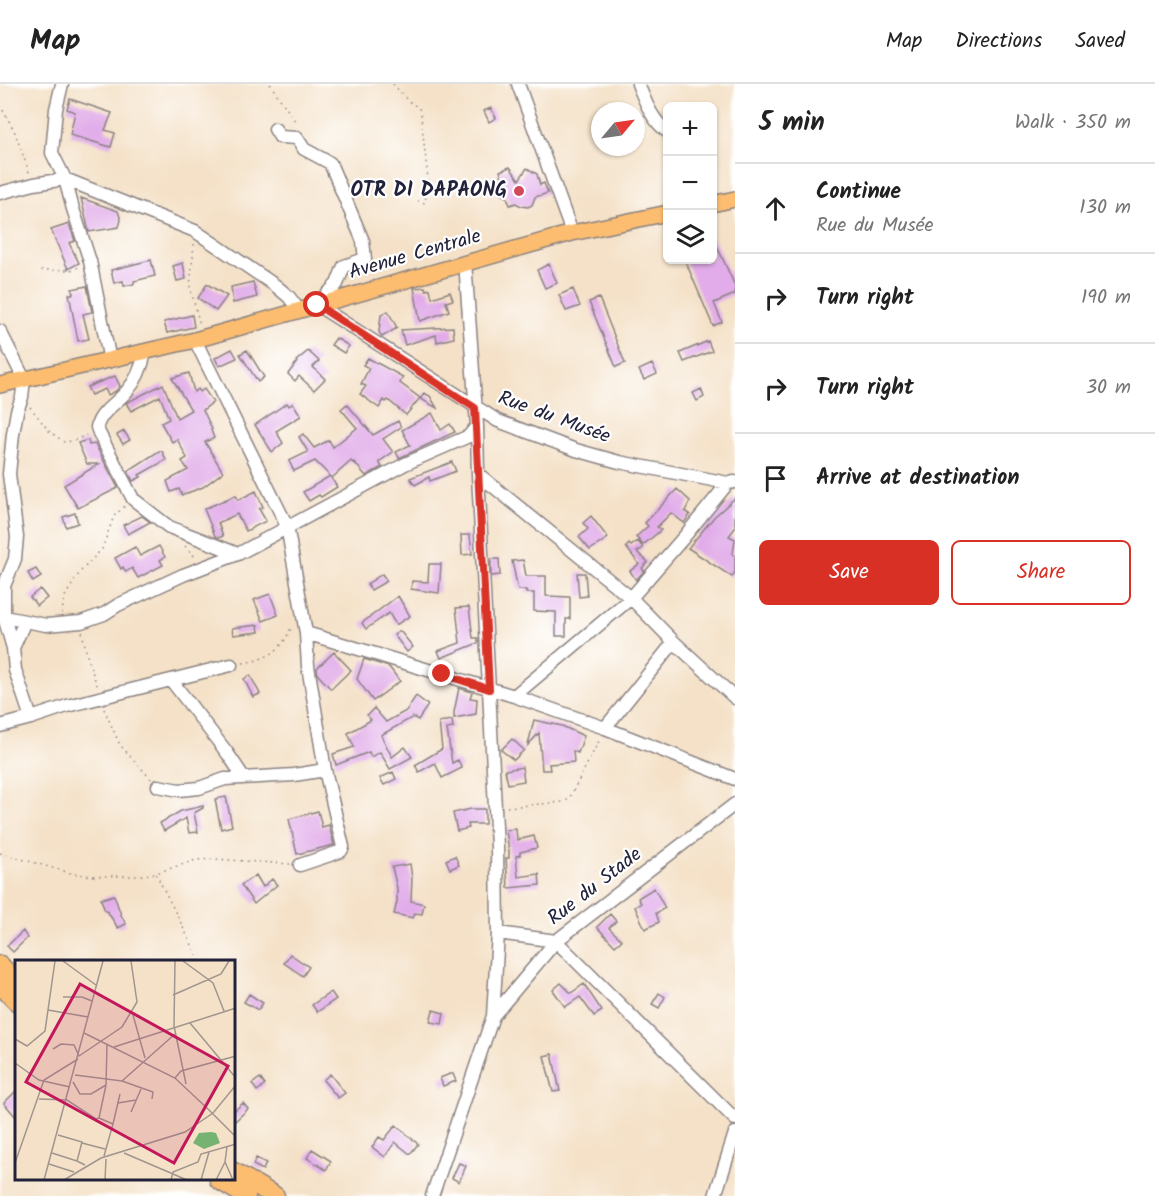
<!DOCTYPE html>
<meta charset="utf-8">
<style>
body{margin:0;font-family:Kalam,sans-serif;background:#f2f2f2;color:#222}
.controls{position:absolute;right:18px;top:18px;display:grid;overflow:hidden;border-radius:9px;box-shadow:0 2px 4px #0004}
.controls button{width:54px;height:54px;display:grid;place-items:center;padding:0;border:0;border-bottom:2px solid #e0e0e0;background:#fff;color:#222;font:30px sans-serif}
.compass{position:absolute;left:591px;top:18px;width:54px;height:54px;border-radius:50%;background:#fff;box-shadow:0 2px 4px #0004;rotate:61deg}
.stop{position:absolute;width:18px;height:18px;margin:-14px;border:4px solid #d93025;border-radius:50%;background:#fff}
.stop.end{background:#d93025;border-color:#fff;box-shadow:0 2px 6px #0008}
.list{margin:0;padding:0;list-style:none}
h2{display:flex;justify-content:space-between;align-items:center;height:78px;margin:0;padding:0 24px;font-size:26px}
h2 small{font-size:20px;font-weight:400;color:#767676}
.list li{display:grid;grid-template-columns:39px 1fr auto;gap:18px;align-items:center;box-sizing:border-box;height:90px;padding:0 24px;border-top:2px solid #e0e0e0}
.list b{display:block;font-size:22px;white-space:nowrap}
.list p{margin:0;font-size:20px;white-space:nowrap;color:#767676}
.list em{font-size:20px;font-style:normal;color:#767676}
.actions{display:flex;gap:12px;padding:18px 24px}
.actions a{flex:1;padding:14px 0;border:2px solid #d93025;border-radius:9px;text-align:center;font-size:21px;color:#d93025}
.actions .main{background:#d93025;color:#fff}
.icon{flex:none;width:33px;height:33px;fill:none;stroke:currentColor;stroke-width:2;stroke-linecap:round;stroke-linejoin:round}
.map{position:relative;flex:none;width:735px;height:1112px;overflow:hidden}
header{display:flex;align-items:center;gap:36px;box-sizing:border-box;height:84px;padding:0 30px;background:#fff;border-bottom:2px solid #e0e0e0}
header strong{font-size:28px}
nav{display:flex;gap:33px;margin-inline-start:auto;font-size:21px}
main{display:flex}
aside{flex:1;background:#fff}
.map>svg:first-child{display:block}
</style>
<header>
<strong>Map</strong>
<nav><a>Map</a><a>Directions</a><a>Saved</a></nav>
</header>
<main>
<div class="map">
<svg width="735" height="1112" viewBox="0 0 735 1112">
<rect width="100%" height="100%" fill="#fff"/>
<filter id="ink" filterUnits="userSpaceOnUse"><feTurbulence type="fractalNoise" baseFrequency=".0167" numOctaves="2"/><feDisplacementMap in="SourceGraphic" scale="12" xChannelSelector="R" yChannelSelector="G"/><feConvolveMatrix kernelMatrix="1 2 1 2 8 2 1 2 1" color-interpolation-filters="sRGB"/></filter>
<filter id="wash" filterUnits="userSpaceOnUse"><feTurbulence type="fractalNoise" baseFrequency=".008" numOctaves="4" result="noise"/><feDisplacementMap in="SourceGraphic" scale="24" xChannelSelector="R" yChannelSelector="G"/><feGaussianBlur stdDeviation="1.35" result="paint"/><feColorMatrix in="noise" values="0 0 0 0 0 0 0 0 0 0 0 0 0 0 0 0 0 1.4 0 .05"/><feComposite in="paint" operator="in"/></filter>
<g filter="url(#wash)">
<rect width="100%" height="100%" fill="#f4e1c7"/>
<g id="blocks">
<!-- building -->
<path fill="#e1ace9" d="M70,15L112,29L105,46L115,49L111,63L70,51L75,28L67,25Z
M491,24L496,34L489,38L484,27Z
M510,83L519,96L527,84L537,90L540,101L544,99L548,109L535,113L532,121L528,123L521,122L516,119L510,121L507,113L499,109L497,102L503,96L500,87Z
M81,114L118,127L121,136L119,143L89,148Z
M69,140L75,157L69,159L79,179L68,185L51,146Z
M712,151L735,202V210L714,219L722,238L713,242L685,176H712Z
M151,176L155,192L134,197V200L124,202L123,197L114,199L111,186Z
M183,179L186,195L177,197L173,182Z
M549,180L557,199L545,204L537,186Z
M253,198L257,213L233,219L231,203Z
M207,200L227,212L216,227L198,214Z
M87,202L92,228L83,230L89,255L78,257L69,210H73L72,205Z
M425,203L426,206L430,205L432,214L450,208L453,216L446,218L449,227L420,237L414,204Z
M573,205L580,222L566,227L559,211Z
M599,214L625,279L616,283L589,218Z
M388,227L397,244L382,253L379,248L381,231Z
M192,231L194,243L167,249L164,238Z
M453,243L454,254L437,258L436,251L405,261L401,246Z
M336,254L349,262L344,269L331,261Z
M708,257L712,267L684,278L680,269Z
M232,265L237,274L219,282L215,274Z
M247,266L264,293L258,298L240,270Z
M308,267L319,277L313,283L325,295L314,306L299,292L295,297L288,290L297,278L296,277Z
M368,274L403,293L400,299L420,314L406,331L388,316L386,318L384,316L379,324L360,310L366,302L361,300L369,284L363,281Z
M652,280L657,290L644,296L639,286Z
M189,289L194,308L198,305L200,308L204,305L213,318L203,326L212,345L211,346L214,354L205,358L223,388L203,403L182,411L179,405L171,408L167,397L188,386L182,377L187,374L177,355L172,358L161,339L169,335L160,312L131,327L126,319L163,300L177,334L191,326L172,294Z
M115,292L120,302L116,307L108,311L105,305L91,311L87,303Z
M701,305L704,313L697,317L693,309Z
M424,309L430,312L437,324L421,315Z
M287,319L289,322L293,319L301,332L276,347L283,359L272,368L255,341Z
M347,320L373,351L398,337L401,343L383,355L393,368L379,378L382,383L366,392L354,378L353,379L351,377L332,394L315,377L294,387L289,377L308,368L299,353L303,350L314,364L329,356L333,363L357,344L341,325Z
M432,329L441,346L450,340L455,348L399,374L396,368L410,361L402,346Z
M124,347L130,356L123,360L117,351Z
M88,356L89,361L95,360L118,404L78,424L64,401L99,380H87L78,359Z
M159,367H162L166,376L139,391L141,393L133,397L128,387Z
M452,378L456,387L430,397L429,393L415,401L410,394Z
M330,392L337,403L321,413L319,411L309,417L303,408Z
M677,405L690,417L685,427L690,431L684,439L671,429L657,443L661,446L643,461L636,453L648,442L645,439Z
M256,407L263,423L259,425L266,437L246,447L237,430L218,439L223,452L219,454L215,452L204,425L236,411L238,416Z
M735,414V444L729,452L735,455L733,470L735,472V488L732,493L688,464L714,433Z
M75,429L78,439L66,443L63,433Z
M142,432L150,438L128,450L123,441Z
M591,432L608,454L590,466L579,453L588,445L583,439Z
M461,451H470L472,470L462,471Z
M638,457L643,464L637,468L648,478L642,484L644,487L636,496L630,487L639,480L626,463L629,460L631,462Z
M159,462L165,473L160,476L163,481L138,494L132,484L126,488L123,483L121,485L115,474L135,463L140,472Z
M491,475H499L500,491L491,492Z
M523,476L526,492H546V512L570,513V535H566V552H556V528L534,527V509H526V506H518L512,477Z
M429,480H441L439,509L411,505L412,497L428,498Z
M36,485L41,493L33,498L28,489Z
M577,489H585L587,512L579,513Z
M382,490L387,497L371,506L367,500Z
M40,505L47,514L37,522L30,513Z
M270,510L278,531L263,537L254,516Z
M398,512L410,532L396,541L389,529L366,545L362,539Z
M469,523L473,554H478V559L441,574L438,567L460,559L456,524Z
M258,541L259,548L233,551L232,544Z
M400,547L413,563L407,568L394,551Z
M334,568L351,586L331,605L318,591L317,584Z
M364,575L389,583L400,597L373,617L357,595Z
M250,591L260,610L253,613L244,595Z
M459,604L472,608L470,614L477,615L476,630L454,634V628Z
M416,612L428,621L418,636L413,633L381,651L392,673L405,663L412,673L390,685L380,668L371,673L369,668L336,681L333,670L354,663L348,649L371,636L367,631L374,624L386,638L406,627Z
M452,636L453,644L447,645L452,679L458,676L462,684L442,694L435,679L419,688L415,681L442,665L439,638Z
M534,636L562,642L584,652L578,669L573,667L574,678L549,680L550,686H542L539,649L528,661Z
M512,655L524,666L514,676L501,666Z
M522,683L524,697L508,700L505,686Z
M393,688L396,695L384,701L380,694Z
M226,713L232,742L221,745L215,715Z
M203,722V724L194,729L198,748L189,749L186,734L164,747L160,739L181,727Z
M471,725H485V740H468L469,744L457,747L453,729Z
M318,727L322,743L329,741L334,761L297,770L289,735Z
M516,745L517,756L534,752L537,764L520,768V771L516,772L518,793L539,790L540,801L508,804L506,774H509V767L506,746Z
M455,772L459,781L450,785L446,776Z
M410,780L412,794L411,817L424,820L422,830L415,829L413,834L394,830L397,818V804L392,783Z
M256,791L263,803L272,795L277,801L254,820L241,801Z
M654,804L665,824L656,829L659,838L645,845L635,823L641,819L638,814Z
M114,811L121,831L126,840L118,844L107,827H105L101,815Z
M610,830L616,837L609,844L622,856L615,862L597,843Z
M23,847L27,854L13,868L7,862Z
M290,870L309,883L303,892L284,879Z
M561,899L571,909L584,900L602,927L594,932L580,913L565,923L553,906Z
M331,908L336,915L317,928L312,921Z
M659,909L665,913L659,924L652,920Z
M249,910L263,919L258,926L244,918Z
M433,926L444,929L442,940L430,938Z
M552,970L560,1007L553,1008L544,972Z
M330,990L345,1009L338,1014L323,996Z
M450,990H453L456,997L443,1002L440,994Z
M260,994L265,1001L257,1007L252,1000Z
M16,1007V1033L4,1019Z
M243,1019L248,1025L234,1038V1027Z
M396,1041L418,1060L410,1070L395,1058L385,1073L372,1063L379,1053L384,1056Z
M312,1065L331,1077L326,1086L307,1074Z
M256,1074L266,1079L263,1086L253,1081Z
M459,1079L466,1082L459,1098L452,1094Z"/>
</g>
</g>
<g filter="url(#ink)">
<use href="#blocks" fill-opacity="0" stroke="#8b8281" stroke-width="1.5"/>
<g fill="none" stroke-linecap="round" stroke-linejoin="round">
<!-- minor casing -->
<g stroke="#8b8281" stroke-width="15">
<path id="minor" d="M62,0L56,25L52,69L65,95L73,125L90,177L110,277
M518,0L572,149
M638,0C645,17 652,37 668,48
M275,45L280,53L297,54L304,65L330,79L363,157L365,175L344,182L337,200L317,221L498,337L576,366L619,378L728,399L735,398
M0,109L34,100L65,95L195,147L276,202L289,213L299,226
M0,247L24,295L22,313L17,327L13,350L9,390L17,453L15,475L4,502V533L25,537
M195,256L287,442L306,549L514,612L605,644L735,695
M145,268C142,283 137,296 127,307C118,318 99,329 97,343L99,349L133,415L169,443L238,470L405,380L469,352L477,342
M478,390L631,514L674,558L735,614
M0,533H4L13,564
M171,596L228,670L244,694
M514,612L631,514L684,453L728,399
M31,634L67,622L231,581
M0,642L31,634L15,586L13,564L25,537L46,541L81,538L104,530L118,521L183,491L238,470
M605,644L674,558
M158,702L179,706L199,704L225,695L294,691L325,686
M300,781L336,769L341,767L343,763L325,686L308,582L306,549
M498,849L556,857L735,1035
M493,932L556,857L735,720
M432,1112L493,932L498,849L497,763L478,390L477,342L465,178
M715,1112L735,1049"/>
</g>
<!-- major casing -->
<g stroke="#8b8281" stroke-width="18">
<path id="major" d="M712,120L735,115
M0,301L195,256L572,149L668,129"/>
</g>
<!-- highway casing -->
<g stroke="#8b8281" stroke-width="21">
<path id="highway" d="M0,881L16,899
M0,900L16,917
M234,1088L275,1112
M219,1096L246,1112"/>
</g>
<!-- path -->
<path stroke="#8b8281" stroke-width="1.5" stroke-dasharray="1.5 4.5" stroke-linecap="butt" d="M270,0L295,37
M393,0L408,17L419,24L421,32L428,95L425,119L418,117
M0,21L14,46L30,91
M194,160L190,203L200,241
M41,186H71L79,183
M30,323L49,347L64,358L73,357L86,351
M185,462L196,474
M62,530L64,514L80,488L102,465L114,432L125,422
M82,548L88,576L98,604
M243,579C269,575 283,566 292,541
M104,625L120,661L151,695
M507,723L563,718L569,715L600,655
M0,769L74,790L95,792H136L156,789L196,776L214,775L290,780
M156,790L196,869L199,878"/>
<!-- minor -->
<use href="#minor" stroke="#fff" stroke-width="12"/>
<!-- major -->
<use href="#major" stroke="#fcbd6f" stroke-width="15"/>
<!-- highway -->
<use href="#highway" stroke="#fcbd6f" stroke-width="18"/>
</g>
</g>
<g fill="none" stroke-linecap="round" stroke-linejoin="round" filter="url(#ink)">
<!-- route -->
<path stroke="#d93025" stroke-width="8" d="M317,221L475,324L489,605L442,590"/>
</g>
<!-- markers -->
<circle fill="#d1495b" stroke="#fff" stroke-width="2" cx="519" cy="107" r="6"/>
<g text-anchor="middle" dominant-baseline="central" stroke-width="4.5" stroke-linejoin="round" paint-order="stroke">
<!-- poi labels -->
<g font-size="20" font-weight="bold" fill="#22223b" stroke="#fff" text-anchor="end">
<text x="507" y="107">OTR DI DAPAONG</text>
</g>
<!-- street labels -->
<g font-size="20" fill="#22223b" stroke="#fff">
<text transform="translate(415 171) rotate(-16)">Avenue Centrale</text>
<text transform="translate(554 334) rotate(20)">Rue du Musée</text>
<text transform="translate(595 803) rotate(-38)">Rue du Stade</text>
</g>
</g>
<!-- overview -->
<g transform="translate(15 876)">
<rect width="220" height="220" fill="#f4e1c7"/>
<path d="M196,172L201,173L205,183L189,189L178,183L184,173Z" fill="#76b373"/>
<path fill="none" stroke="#a0958f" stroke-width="1.5" d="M48,1L81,25M160,1L159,66L171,124M168,1L198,23L209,51M158,35L206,14L214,1M48,37H67L77,41M33,50L73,57M118,55L130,98M175,63L221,118M69,73L160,118L194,150M0,79L12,86L30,71L40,1M99,87L221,48M38,89L46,84L59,85L64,96L107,67L122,42L116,1M0,103L24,120L55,127M60,115L107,121L160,74M160,118L166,111L221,96M107,121L138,132L137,139M58,122L65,134H76L91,125L92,84M24,139L52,140L81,159L84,158M103,143L121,140M194,150L221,177M116,152L126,129M98,164L105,134M43,175L67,182L62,201L70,205M67,183L90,189M212,187L210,202L218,220M37,193L62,201M109,193L172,220M89,196L98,164L84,158L91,125M0,203L29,120L63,99M34,204L59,212M29,220L88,1M49,220L86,198L170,172L198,153L221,125M90,220L91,199M156,220L158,212L183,202L186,194L221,184M186,220L194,192M201,220L210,202"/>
<path fill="#c2185b" fill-opacity="0.15" stroke="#c2185b" stroke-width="3" d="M65,24L213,106L159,203L11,122Z"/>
<rect width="220" height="220" fill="none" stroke="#22223b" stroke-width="3"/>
</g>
</svg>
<div class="controls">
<button>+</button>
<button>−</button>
<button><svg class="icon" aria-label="layers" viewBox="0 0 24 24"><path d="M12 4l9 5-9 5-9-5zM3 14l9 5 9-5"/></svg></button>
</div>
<svg class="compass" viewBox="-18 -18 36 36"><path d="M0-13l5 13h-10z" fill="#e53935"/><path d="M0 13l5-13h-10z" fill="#767676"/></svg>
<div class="stop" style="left:317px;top:221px"></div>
<div class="stop end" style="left:442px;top:590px"></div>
</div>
<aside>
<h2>5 min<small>Walk · 350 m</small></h2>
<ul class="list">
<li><svg class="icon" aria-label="ahead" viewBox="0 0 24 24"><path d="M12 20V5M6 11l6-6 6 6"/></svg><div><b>Continue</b><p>Rue du Musée</p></div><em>130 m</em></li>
<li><svg class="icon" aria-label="right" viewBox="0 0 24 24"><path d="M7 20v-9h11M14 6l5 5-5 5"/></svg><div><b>Turn right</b></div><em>190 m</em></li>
<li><svg class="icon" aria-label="right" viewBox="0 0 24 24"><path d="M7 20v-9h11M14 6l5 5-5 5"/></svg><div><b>Turn right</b></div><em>30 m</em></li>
<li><svg class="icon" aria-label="arrive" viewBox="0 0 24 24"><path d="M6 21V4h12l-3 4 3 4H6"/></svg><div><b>Arrive at destination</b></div></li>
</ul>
<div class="actions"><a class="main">Save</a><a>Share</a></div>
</aside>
</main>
